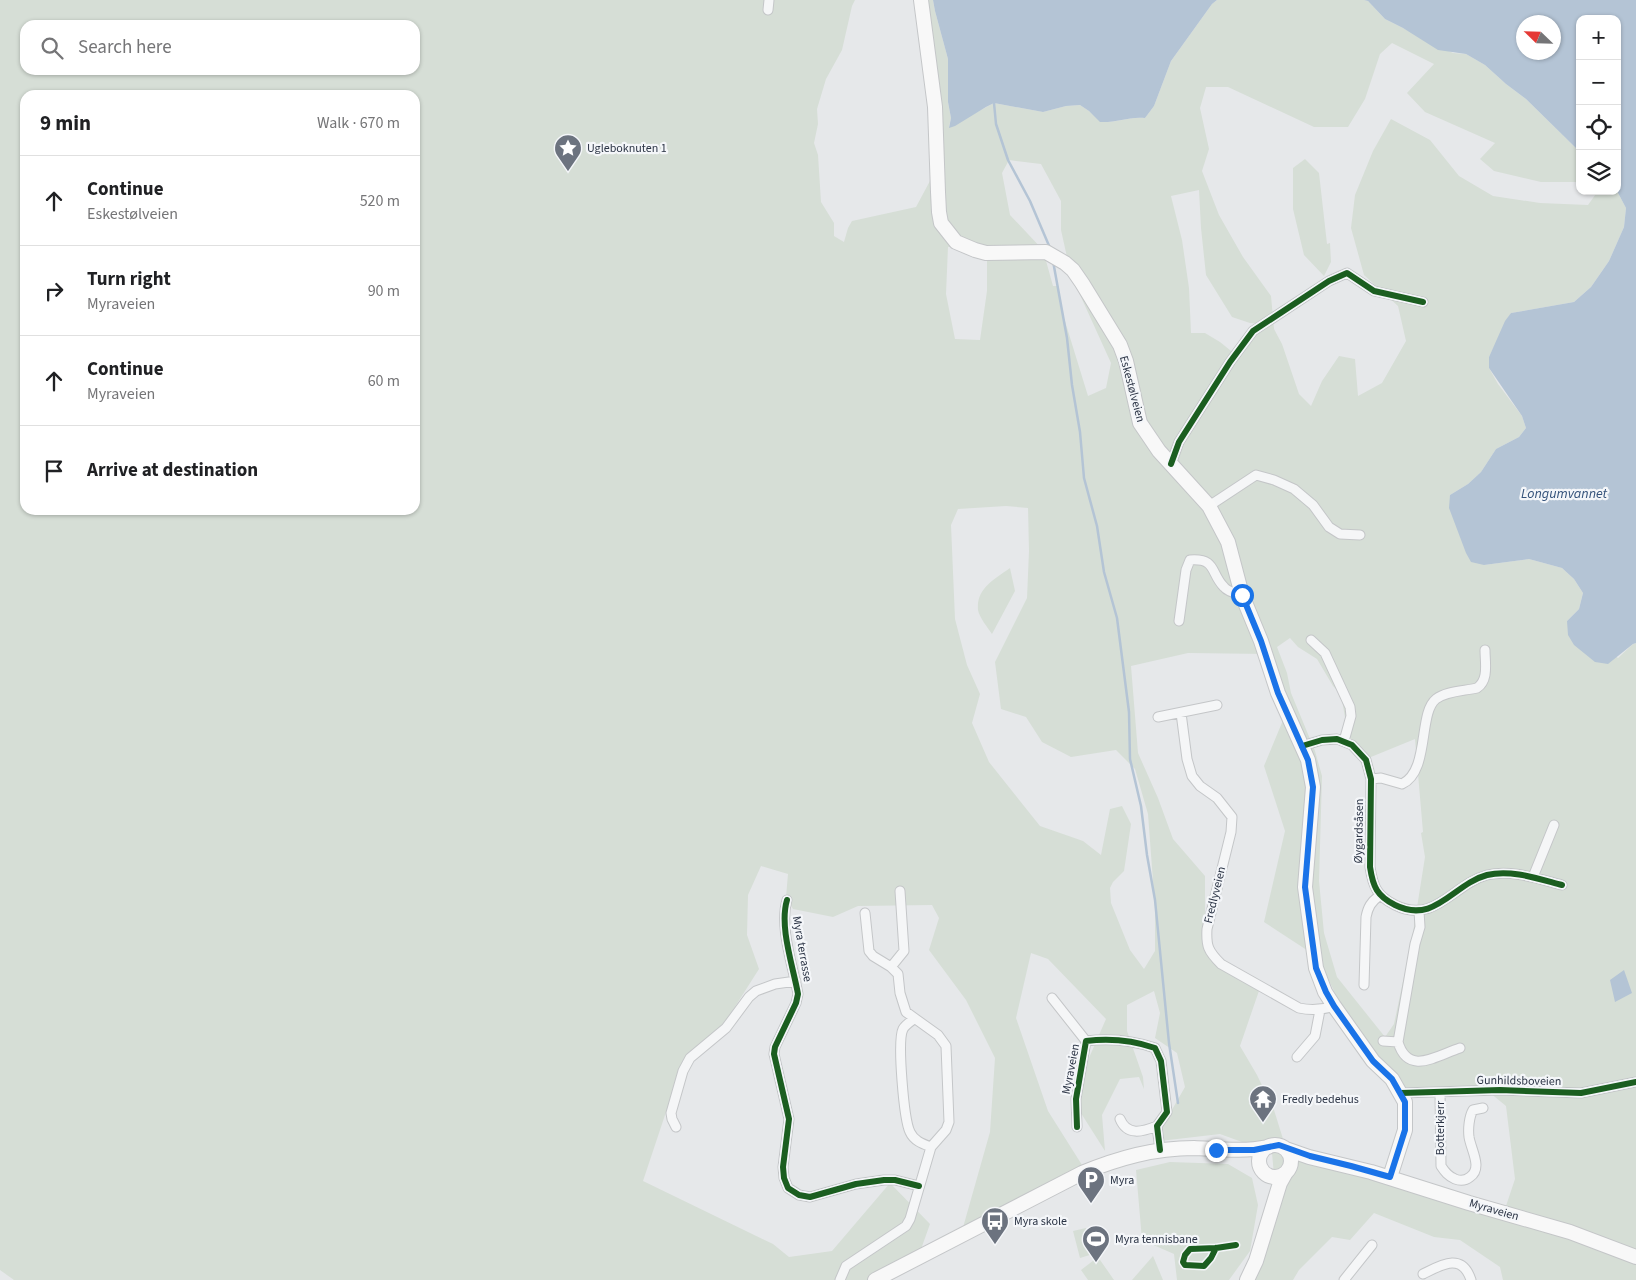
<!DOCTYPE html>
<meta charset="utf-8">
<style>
body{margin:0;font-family:"Source Sans 3",sans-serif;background:#f2f2f2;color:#202124}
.controls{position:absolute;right:15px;top:15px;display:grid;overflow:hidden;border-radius:10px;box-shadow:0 1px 4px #0004}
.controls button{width:45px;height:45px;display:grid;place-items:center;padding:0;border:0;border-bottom:1px solid #e0e0e0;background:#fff;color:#202124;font:25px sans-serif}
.compass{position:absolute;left:1516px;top:15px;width:45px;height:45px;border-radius:50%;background:#fff;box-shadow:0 1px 4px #0004;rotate:293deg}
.stop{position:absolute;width:15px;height:15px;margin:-11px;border:4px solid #1a73e8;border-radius:50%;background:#fff}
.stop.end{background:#1a73e8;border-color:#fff;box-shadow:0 1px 5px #0008}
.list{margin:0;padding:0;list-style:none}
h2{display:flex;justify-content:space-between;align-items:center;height:65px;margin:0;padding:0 20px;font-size:21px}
h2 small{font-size:16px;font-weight:400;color:#757577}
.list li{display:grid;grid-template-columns:32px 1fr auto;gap:15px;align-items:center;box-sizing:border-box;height:90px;padding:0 20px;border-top:1px solid #e0e0e0}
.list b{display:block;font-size:19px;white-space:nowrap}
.list p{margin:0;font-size:16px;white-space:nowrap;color:#757577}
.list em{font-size:16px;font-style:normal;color:#757577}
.icon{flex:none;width:28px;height:28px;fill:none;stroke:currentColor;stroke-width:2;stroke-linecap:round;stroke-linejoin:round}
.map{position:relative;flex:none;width:1636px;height:1280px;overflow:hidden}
.search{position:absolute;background:#fff;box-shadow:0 1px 4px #0004;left:20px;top:20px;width:400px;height:55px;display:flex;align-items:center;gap:12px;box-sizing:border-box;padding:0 18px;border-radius:15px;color:#757577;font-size:19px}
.panel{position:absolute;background:#fff;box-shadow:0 1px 4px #0004;left:20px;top:90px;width:400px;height:425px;border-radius:15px}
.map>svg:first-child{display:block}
</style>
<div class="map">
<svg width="1636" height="1280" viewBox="0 0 1636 1280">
<rect width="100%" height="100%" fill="#e6e8ea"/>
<!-- green -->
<path fill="#d6ded6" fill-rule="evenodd" d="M0,0H855L852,6L842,50L826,79L817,109L818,124L814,143L818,155L821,202L834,223V236L844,242L848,228L852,221L916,207L938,166L925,0H933L935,11L948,59V102L951,118L949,127L994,103L1043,112L1066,106L1080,105L1089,111L1101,122C1116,123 1130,116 1145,118L1154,106L1171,61L1212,4L1217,0H1364L1368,1L1385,19L1453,53L1466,54L1485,65L1506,84L1526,99L1580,152V182H1541L1494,171L1480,159L1495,143L1425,112L1407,93L1434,64L1392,43L1380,54L1365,99L1348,127H1314L1228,87H1206L1200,108L1209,149L1202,171L1219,215L1243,257L1271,296L1274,329L1282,344L1299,394L1311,406L1322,381L1339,356L1355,359L1358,396L1382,383L1406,341L1398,306L1364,275L1351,228L1355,195L1373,151L1391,119L1430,140L1459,176L1493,196L1540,203L1588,205L1598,191H1617L1626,208L1624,227L1609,261L1591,287L1574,302L1511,313L1489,357V368L1498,384L1522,416L1526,428L1519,437L1496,449L1481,472L1468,484L1450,495L1484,565L1529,559L1562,568L1574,579L1583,593L1579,609L1567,621L1618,658L1633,644L1636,643V1280H1503L1500,1267L1460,1240L1434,1237L1374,1213L1350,1240L1332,1237L1299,1270L1293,1280H1240L1262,1237L1274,1175L1272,1153L1220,1134L1160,1141L1161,1129L1185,1087L1177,1053L1155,1038L1160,1013L1154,991L1127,1005V1031L1143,1077L1144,1089L1139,1077L1120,1079L1102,1115L1105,1151L1079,1110L1085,1067L1106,1019L1048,959L1031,953L1016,1018L1048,1111L1082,1165L1085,1164L962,1231L990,1132L995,1058L966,1000L929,950L939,918L932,905L858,906L833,917L793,909L786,897L788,874L761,866L748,895L747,935L759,969L724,1024L682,1064L643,1181L773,1244L789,1257L832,1251L890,1183L930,1224L920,1252L886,1280H14L0,1270ZM25,25H415V70H25ZM25,95H415V510H25ZM1009,160L1041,164L1061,201V230L1071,275L1111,363L1106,388L1088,396L1060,305L1058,286H1053L1043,250L1010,215L1002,173ZM1199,190L1201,228L1206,275L1232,317L1250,323L1262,324L1260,331L1236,355L1220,342L1205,333H1191L1189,288L1182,240L1171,196ZM963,246L987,256V291L980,340L955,339L946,294L948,247ZM1006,506L1028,508L1029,551L1027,598L995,662L1001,709L1026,717L1042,742L1071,757L1116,750L1135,769L1148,814L1155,908V951L1144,969L1130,950L1111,903L1110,888L1113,882L1124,871L1131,824L1122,806L1110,809L1101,855L1083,841L1040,826L989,762L972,723L980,694L967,665L955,619L951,525L958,509ZM1290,638L1298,647L1317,659L1333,686L1341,694L1348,735L1366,759L1415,739L1423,832L1421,833L1425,857L1412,939L1394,1024L1385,1037L1337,977L1324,933L1319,881L1322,776L1315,751L1291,693L1287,673L1277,647ZM1188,653L1267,654L1286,713L1264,766L1285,831L1264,922L1319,958L1342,1009L1399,1087L1489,1092L1506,1106L1515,1179L1505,1209L1288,1155L1274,1110L1257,1075L1240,1046L1261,985L1215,956L1205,925V876L1173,839L1158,798L1138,753L1131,666Z
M1305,159L1319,173L1327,244L1330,243L1331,262L1324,276L1304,255L1293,209V168Z
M1010,568L1015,591L992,634C988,628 979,617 978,610C976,588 995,579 1010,568Z
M1170,1162L1228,1164L1252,1178L1258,1205L1250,1251L1229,1280H1177L1174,1254L1142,1240L1136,1170Z
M1086,1228L1093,1254L1080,1258L1073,1231Z
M1153,1256L1163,1280H1132Z
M1098,1257L1114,1280H1088L1081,1270Z"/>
<!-- water -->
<path fill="#b4c4d5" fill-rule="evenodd" d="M933,0H1217L1212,4L1171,61L1154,106L1145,118C1130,116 1116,123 1100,122L1089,111L1080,105L1066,106L1043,112L994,103L986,107L955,126L949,128L951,118L948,102V59L935,11Z
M1364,0H1636V643L1633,644L1608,664L1595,662L1574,645L1568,635L1567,621L1579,609L1583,593L1574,579L1562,568L1529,559L1484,565L1471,562L1466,553L1449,508L1450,495L1468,484L1481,472L1496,449L1519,437L1526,428L1522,416L1489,368V357L1505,321L1511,313L1574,302L1591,287L1609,261L1624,227L1626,208L1617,191V19H1580V152L1526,99L1506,84L1485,65L1466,54L1438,50L1403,28L1385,19L1368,1ZM1554,22V52H1524V22Z
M1624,970L1632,993L1615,1002L1610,980Z"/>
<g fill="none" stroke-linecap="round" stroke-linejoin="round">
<!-- stream -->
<path stroke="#b4c4d5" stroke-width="2.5" d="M994,103L996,124L1008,160L1030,201L1050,248
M1053,261L1067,338L1072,385L1080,432L1084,478L1097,526L1104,572L1117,618L1129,712L1130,759L1141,806L1147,855L1155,900L1169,1043L1178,1103"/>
<!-- minor casing -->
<g stroke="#c4c6c8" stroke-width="11">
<path id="minor" d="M768,10L769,0
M1171,464L1179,442L1230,362L1253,331L1329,281L1347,273L1374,291L1423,302
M1209,506L1256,475L1274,480L1294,489L1313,505L1329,527L1340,534L1360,535
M1179,621L1186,570L1190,560C1217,558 1210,573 1224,587C1228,592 1235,593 1242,595
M1311,640L1325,653L1350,707L1351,716L1344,741
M1181,713L1187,759L1192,776L1200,786L1217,798L1232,817L1231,832L1207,929C1206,946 1208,951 1221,964L1299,1008C1312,1011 1322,1010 1334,1006
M1158,717L1217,705
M1302,746L1322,740L1337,739L1352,745L1366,760L1371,779L1370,867C1373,887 1377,896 1395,905C1435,925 1453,884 1487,875C1511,869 1539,879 1562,885
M1371,779L1381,778L1402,784C1430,771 1418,713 1436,699C1446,691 1464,691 1477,688C1489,680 1485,663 1485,650
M1533,877L1554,825
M787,900C779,927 793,966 798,994L796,1003L775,1047L774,1054L789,1119L783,1167L784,1178L788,1188L799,1195L810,1197L856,1184L884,1180H895L919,1186
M1419,911L1420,927L1415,944L1398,1042C1408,1076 1436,1056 1460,1048
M865,913L869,951L873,956L891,967L898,974L900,993L906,1012L938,1035L946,1046L949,1122L946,1130L931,1147C923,1144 914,1141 910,1132C904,1120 897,1041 903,1029C905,1025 910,1022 914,1019
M891,967L904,951L900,891
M1364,985L1366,917C1368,907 1371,902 1379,896
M1052,998L1086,1041
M1383,1041L1398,1042
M1297,1057L1315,1036L1320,1010
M1440,1092L1441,1166C1445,1172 1448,1176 1455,1179C1460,1181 1465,1181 1470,1177C1483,1168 1471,1150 1469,1137C1468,1129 1469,1117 1473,1110L1483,1108
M1401,1093L1500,1090L1581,1093L1636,1082
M1120,1119C1127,1136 1142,1132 1157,1126
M676,1127L672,1119L671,1113L683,1071L690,1058L726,1028L749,997L756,991L775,984L796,981
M1077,1127L1076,1099L1086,1041C1110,1038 1132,1040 1155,1048L1161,1061L1167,1112L1157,1126L1160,1150
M1423,1274C1441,1265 1462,1252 1471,1280
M840,1280L846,1266L906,1226L910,1219L931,1147
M1344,1280L1372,1245"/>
</g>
<!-- secondary casing -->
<g stroke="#c4c6c8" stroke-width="16">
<path id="secondary" d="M921,0L935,107L938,192L939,212L941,223L956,242L975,250L986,253L1046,252L1065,263L1073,270L1082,283L1120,345L1126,361L1140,423L1159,451L1209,506L1228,542L1242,595L1261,641L1278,693L1308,760L1313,787L1305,887L1316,968L1325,992L1334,1006L1373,1061L1392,1079L1405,1102V1130L1390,1177
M1259 1161a16 16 0 1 1 32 0a16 16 0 1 1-32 0Z
M1286,1149L1309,1157L1371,1172L1469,1203L1570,1232L1636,1257
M875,1280L1082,1173C1119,1158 1154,1148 1194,1148C1219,1149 1243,1152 1268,1147
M1247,1280L1256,1261L1280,1183L1285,1174"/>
</g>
<!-- minor -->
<use href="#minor" stroke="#f5f6f7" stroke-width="9"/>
<!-- secondary -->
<use href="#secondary" stroke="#f8f8f8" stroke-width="14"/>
<!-- cycleway casing -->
<g stroke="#f4f6f9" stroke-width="9">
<path id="cycleway" d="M1171,464L1179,442L1230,362L1253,331L1329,281L1347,273L1374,291L1423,302
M1302,746L1322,740L1337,739L1352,745L1366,760L1371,779L1370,867C1373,887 1377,896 1395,905C1435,925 1453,884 1487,875C1511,869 1539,879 1562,885
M787,900C779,927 793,966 798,994L796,1003L775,1047L774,1054L789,1119L783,1167L784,1178L788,1188L799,1195L810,1197L856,1184L884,1180H895L919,1186
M1401,1093L1500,1090L1581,1093L1636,1082
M1077,1127L1076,1099L1086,1041C1110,1038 1132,1040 1155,1048L1161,1061L1167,1112L1157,1126L1160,1150
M1216,1248L1211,1258L1204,1266L1185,1265L1183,1262L1185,1255L1190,1249L1216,1248L1236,1245"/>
</g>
<!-- cycleway -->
<use href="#cycleway" stroke="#1b5e20" stroke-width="6"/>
</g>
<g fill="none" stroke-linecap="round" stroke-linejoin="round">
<!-- route -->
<path stroke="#1a73e8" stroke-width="6" d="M1216,1150H1254L1279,1145L1310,1156L1351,1166L1390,1177L1405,1130V1102L1392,1079L1373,1061L1334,1006L1326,992L1316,968L1305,887L1313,787L1308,760L1278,693L1261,641L1242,595"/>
</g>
<!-- icons -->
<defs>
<g id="sight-pin" transform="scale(1.4375)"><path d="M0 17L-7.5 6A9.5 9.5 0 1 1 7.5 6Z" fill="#6c737f" stroke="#f4f6f9"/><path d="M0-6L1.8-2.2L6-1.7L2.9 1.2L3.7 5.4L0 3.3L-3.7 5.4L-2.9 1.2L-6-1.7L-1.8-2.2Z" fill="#fff"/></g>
<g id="temple-pin" transform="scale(1.4375)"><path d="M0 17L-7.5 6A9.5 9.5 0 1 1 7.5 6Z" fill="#6c737f" stroke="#f4f6f9"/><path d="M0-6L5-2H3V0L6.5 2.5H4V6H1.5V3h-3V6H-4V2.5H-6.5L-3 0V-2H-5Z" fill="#fff"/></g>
<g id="parking-pin" transform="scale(1.4375)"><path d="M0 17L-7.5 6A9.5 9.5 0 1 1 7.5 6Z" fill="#6c737f" stroke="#f4f6f9"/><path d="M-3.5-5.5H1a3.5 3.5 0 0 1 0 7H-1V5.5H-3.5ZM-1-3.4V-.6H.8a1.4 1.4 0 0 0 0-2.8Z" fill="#fff"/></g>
<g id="bus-pin" transform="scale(1.4375)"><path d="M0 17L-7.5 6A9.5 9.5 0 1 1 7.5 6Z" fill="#6c737f" stroke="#f4f6f9"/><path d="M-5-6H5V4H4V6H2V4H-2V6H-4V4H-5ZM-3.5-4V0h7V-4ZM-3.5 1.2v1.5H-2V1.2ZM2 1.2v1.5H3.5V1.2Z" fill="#fff"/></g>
<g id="stadium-pin" transform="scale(1.4375)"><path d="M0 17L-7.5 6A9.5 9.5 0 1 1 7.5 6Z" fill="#6c737f" stroke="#f4f6f9"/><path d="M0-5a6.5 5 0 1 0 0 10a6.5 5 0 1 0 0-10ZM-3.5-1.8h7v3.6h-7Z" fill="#fff"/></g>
</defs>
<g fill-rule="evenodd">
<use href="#sight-pin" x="568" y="148"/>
<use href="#temple-pin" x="1263" y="1099"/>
<use href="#parking-pin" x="1091" y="1180"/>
<use href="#bus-pin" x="995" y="1221"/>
<use href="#stadium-pin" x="1096" y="1239"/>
</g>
<g text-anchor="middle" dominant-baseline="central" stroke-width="4.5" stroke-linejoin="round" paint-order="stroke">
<!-- poi labels -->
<g font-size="12" fill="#2b3445" stroke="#f4f6f9" text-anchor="start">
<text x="587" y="148">Ugleboknuten 1</text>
<text x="1282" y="1099">Fredly bedehus</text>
<text x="1110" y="1180">Myra</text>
<text x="1014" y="1221">Myra skole</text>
<text x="1115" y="1239">Myra tennisbane</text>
</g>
<!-- street labels -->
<g font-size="12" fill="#2b3445" stroke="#f4f6f9">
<text transform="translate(1132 389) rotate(75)">Eskestølveien</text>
<text transform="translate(1359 831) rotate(-89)">Øygardsåsen</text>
<text transform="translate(1215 895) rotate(-76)">Fredlyveien</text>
<text transform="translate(802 949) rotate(80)">Myra terrasse</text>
<text transform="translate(1071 1069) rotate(-79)">Myraveien</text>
<text transform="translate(1519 1081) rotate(1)">Gunhildsboveien</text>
<text transform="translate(1440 1128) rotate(-90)">Botterkjerr</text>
<text transform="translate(1494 1210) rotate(16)">Myraveien</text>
</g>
<!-- water labels -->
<g font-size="14" font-style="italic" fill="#34527a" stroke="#f4f6f9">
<text x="1564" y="494">Longumvannet</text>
</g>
</g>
</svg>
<div class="controls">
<button>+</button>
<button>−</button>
<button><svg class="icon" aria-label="locate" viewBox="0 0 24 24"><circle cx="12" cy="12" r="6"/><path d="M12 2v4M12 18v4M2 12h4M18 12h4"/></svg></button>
<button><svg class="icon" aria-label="layers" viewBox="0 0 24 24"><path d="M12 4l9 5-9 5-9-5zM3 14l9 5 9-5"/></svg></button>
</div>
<svg class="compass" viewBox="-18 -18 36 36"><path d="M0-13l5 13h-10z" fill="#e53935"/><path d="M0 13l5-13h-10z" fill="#757577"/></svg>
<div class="stop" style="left:1242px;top:595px"></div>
<div class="stop end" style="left:1216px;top:1150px"></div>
<div class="search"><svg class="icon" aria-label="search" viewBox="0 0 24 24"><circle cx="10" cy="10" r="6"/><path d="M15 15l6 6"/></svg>Search here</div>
<section class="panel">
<h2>9 min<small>Walk · 670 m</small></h2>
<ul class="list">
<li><svg class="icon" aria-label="ahead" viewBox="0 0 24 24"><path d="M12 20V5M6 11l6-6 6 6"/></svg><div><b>Continue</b><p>Eskestølveien</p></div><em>520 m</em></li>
<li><svg class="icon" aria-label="right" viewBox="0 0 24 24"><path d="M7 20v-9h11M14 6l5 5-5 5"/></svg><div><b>Turn right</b><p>Myraveien</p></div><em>90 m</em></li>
<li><svg class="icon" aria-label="ahead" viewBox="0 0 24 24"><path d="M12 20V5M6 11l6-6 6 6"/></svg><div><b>Continue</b><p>Myraveien</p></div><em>60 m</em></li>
<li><svg class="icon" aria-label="arrive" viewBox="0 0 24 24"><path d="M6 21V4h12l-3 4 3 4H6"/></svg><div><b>Arrive at destination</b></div></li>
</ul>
</section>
</div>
